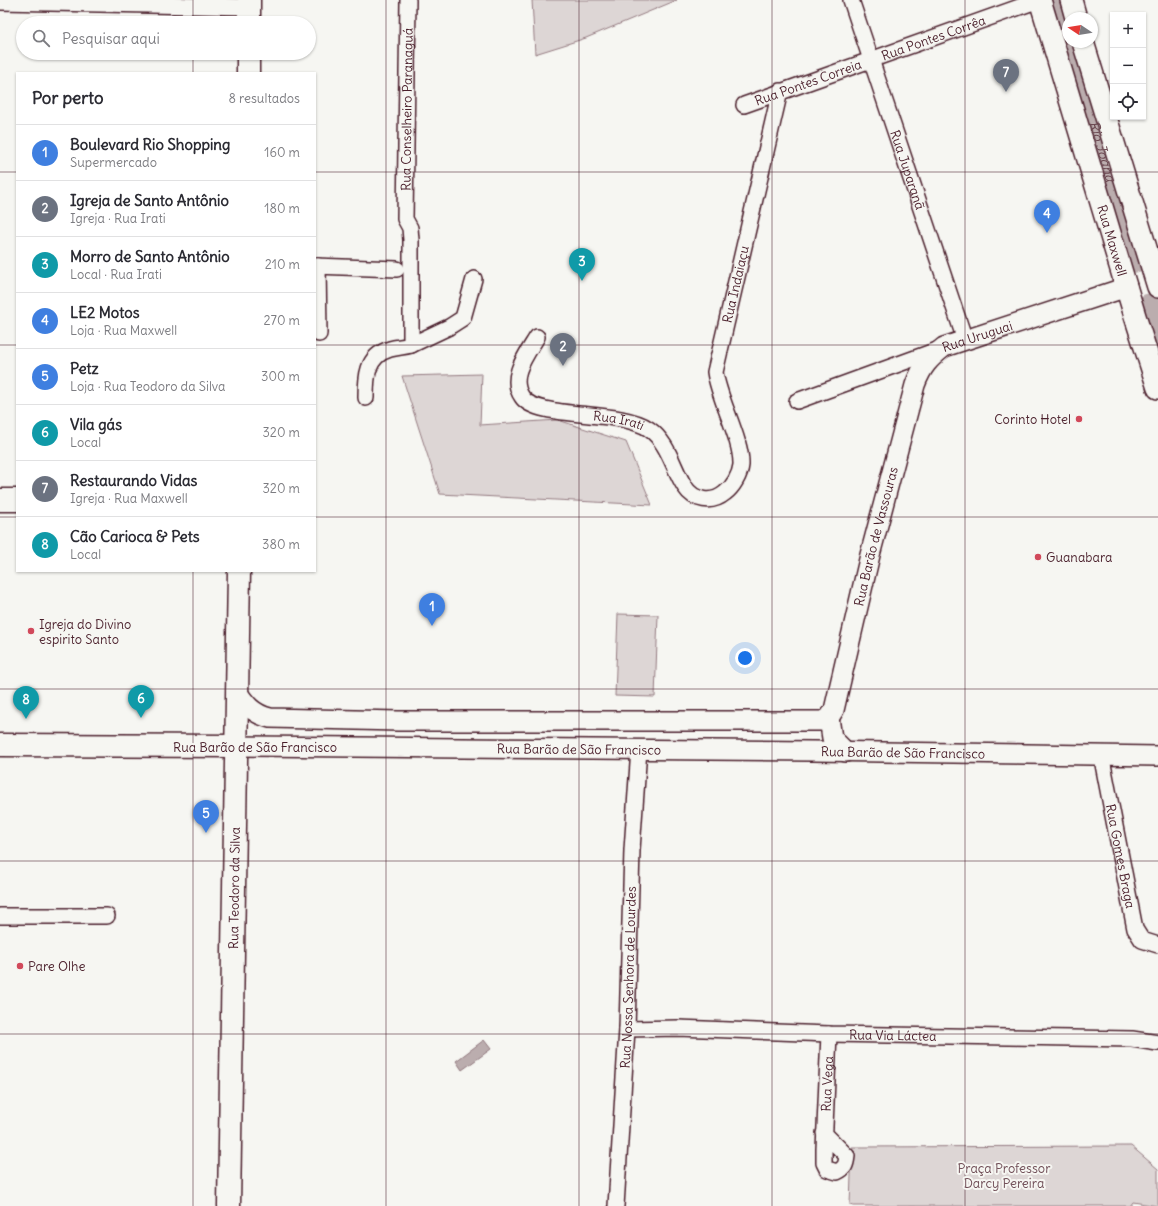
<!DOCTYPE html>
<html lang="pt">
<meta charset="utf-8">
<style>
body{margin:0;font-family:Delius,sans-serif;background:#f2f2f3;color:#2b2b33}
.controls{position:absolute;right:12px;top:12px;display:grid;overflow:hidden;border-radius:0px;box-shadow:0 1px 3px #0004}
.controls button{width:36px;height:36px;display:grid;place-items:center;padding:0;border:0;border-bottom:1px solid #e1e1e2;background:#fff;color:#2b2b33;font:20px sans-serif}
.compass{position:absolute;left:1062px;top:12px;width:36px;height:36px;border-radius:50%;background:#fff;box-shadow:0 1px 3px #0004;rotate:282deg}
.you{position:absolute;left:745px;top:658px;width:14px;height:14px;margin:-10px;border:3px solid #fff;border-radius:50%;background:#1a73e8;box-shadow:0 0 0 6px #1a73e833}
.badge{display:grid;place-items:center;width:26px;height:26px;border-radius:50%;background:#ea580c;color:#fff;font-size:13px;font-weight:700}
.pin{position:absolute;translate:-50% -33px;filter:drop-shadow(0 1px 2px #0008)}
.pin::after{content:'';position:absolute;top:21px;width:14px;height:12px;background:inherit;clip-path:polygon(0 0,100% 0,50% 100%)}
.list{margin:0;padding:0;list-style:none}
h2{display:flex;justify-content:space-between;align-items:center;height:52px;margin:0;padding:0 16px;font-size:17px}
h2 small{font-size:13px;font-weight:400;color:#7c7c81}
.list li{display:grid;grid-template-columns:26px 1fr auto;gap:12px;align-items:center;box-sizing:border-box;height:56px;padding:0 16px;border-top:1px solid #e1e1e2}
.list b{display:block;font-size:15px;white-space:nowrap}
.list p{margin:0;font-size:13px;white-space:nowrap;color:#7c7c81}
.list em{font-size:13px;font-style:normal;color:#7c7c81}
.icon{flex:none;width:22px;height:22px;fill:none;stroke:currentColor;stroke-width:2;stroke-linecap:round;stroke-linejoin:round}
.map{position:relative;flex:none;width:1158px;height:1206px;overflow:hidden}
.search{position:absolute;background:#fff;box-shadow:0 1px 3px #0004;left:16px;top:16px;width:300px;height:44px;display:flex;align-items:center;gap:10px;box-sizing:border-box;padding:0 14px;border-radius:22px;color:#7c7c81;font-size:15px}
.panel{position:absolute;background:#fff;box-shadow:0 1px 3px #0004;left:16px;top:72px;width:300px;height:500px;border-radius:0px}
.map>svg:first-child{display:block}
</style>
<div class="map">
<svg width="1158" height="1206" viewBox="0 0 1158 1206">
<rect width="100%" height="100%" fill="#f6f6f2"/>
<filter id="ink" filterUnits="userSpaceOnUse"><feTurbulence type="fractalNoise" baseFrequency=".025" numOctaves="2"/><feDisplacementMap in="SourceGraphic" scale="8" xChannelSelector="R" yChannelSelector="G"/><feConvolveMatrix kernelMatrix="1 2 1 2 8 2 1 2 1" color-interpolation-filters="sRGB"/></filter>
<g filter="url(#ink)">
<!-- green -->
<path fill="#ddd6d5" stroke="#947a80" d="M532,0H677L586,38L535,54Z
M482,374L480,425L558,420L626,442L652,505L440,494L402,376Z
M618,614L658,615L655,697L615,696Z
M1131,1146L1158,1169V1206L1133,1202L1130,1206H853L850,1205L852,1147Z"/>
<!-- water -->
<path fill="#bbadae" stroke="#8e747a" d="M484,1040L491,1049L462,1070L456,1061Z"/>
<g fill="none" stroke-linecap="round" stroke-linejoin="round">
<!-- river -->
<g stroke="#bbadae" stroke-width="23">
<path d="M1057,0L1068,36"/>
<path id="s1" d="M1070,42L1135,261"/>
<path d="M1149,305L1158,336"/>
</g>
<!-- minor casing -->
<g stroke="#4a1f2b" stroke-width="18">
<g id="minor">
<path id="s2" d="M851,0L965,340"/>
<path d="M0,2L249,7"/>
<path id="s3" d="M744,105L1039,0"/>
<path d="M315,266L397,269"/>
<path d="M318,266L319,334"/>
<path id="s4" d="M537,337C527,354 508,377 522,397C537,420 621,409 649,429C669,443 673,469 685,487C694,501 712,504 725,493C733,487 740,475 741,465C742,440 719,400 715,372L780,91"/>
<path d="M411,345L449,327L463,318L474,279"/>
<path id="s5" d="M366,398C366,378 366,356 390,349C397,347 404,347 411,345V240L410,228L405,219L408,0"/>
<path d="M797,401L940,349"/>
<path id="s6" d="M1101,754L1135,929L1142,940L1158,945"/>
<path d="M0,916H107"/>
<path id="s7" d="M627,1029L678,1028L829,1034L1132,1039L1158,1043"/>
<path id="s8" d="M824,1133L847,1156C846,1165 845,1168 837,1172L827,1169L824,1163V1149L829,1034"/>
<path id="s9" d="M616,1206L627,1029L632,850L639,749"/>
</g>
</g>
<!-- tertiary casing -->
<g stroke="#4a1f2b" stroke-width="22">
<g id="tertiary">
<path id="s10" d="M236,690C245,704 253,714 270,718L398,721H823L829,718L834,710L870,555L915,385C922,366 929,359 944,347L1127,287"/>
<path d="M829,718L832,738L846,752"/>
<path id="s11" d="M235,746L813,751L1158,756"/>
</g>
</g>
<!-- secondary casing -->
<g stroke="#4a1f2b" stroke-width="24">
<g id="secondary">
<path id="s12" d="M1040,0L1135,316L1158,388"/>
<path d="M1071,0L1076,18"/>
<path d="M1083,42L1158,287"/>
</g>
</g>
<!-- primary casing -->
<g stroke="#4a1f2b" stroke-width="25">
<g id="primary">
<path d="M249,23V0"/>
<path d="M248,73V53"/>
<path d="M0,500H17"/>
<path d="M0,745L235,746"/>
<path id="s13" d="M229,1206L239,571"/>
</g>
</g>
<!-- minor -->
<use href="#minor" stroke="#f6f6f2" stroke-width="15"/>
<!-- tertiary -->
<use href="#tertiary" stroke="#f6f6f2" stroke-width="19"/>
<!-- secondary -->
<use href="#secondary" stroke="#f6f6f2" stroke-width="21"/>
<!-- primary -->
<use href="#primary" stroke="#f6f6f2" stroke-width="22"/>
</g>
</g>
<!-- grid -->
<path fill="none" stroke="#4a1f2b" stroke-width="1" stroke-opacity="0.55" d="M193,0V23M386,0V1206M579,0V1206M772,0V1206M965,0V1206M193,53V73M0,172H17M315,172H1158M0,345H17M315,345H1158M0,517H17M315,517H1158M193,571V1206M0,689H1158M0,861H1158M0,1034H1158"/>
<!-- markers -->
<g fill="#d1495b" stroke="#f6f6f2" stroke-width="1.5">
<circle cx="1079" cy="419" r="4"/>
<circle cx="1038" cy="557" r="4"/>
<circle cx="31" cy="631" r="4"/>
<circle cx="20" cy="966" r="4"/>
</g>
<g text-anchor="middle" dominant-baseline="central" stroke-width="4" stroke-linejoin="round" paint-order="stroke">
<!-- street labels -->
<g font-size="13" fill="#4a1f2b" stroke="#f6f6f2">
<text stroke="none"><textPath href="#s3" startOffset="201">Rua Pontes Corrêa</textPath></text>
<text stroke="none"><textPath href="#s3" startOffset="68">Rua Pontes Correia</textPath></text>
<text stroke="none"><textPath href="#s5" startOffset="318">Rua Conselheiro Paranaguá</textPath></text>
<text stroke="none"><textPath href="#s2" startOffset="179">Rua Juparanã</textPath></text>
<text stroke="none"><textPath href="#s12" startOffset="251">Rua Maxwell</textPath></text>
<text stroke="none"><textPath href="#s4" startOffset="534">Rua Indaiaçu</textPath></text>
<text stroke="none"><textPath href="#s10" startOffset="1033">Rua Uruguai</textPath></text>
<text stroke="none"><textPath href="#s4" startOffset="167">Rua Irati</textPath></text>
<text stroke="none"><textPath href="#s10" startOffset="793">Rua Barão de Vassouras</textPath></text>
<text x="255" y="747">Rua Barão de São Francisco</text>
<text stroke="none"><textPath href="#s11" startOffset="344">Rua Barão de São Francisco</textPath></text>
<text stroke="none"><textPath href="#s11" startOffset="668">Rua Barão de São Francisco</textPath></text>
<text stroke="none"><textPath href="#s6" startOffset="104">Rua Gomes Braga</textPath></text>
<text stroke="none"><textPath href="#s13" startOffset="318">Rua Teodoro da Silva</textPath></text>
<text stroke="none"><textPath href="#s9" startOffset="229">Rua Nossa Senhora de Lourdes</textPath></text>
<text stroke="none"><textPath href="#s7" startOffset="266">Rua Via Láctea</textPath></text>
<text stroke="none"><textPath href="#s8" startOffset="149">Rua Vega</textPath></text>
</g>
<!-- poi labels -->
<g font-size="13" fill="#4a1f2b" stroke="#f6f6f2" text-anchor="start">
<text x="1071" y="419" text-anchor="end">Corinto Hotel</text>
<text x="1046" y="557">Guanabara</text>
<text x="39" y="624">Igreja do Divino<tspan x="39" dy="15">espirito Santo</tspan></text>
<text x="28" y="966">Pare Olhe</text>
</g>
<!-- park labels -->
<g font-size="13" fill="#6f4d56" stroke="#f6f6f2">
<text x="1004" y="1168">Praça Professor<tspan x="1004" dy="15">Darcy Pereira</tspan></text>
</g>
<!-- water labels -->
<g font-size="14" font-style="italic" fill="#6c4a52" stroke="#f6f6f2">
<text stroke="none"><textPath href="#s1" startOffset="114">Rio Joana</textPath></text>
</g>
</g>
</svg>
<div class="controls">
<button>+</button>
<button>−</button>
<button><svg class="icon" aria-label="locate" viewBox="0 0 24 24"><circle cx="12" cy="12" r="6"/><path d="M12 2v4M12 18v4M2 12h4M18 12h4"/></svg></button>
</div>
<svg class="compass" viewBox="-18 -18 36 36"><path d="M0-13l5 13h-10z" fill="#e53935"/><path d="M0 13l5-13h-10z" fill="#7c7c81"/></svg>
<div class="you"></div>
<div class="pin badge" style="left:432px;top:626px;background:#3f7fe0">1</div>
<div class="pin badge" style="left:563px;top:366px;background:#6b7280">2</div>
<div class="pin badge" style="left:582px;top:281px;background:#0f9aa8">3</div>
<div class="pin badge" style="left:1047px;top:233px;background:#3f7fe0">4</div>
<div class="pin badge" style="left:206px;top:833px;background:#3f7fe0">5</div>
<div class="pin badge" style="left:141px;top:718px;background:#0f9aa8">6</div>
<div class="pin badge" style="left:1006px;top:92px;background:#6b7280">7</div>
<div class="pin badge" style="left:26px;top:719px;background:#0f9aa8">8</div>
<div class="search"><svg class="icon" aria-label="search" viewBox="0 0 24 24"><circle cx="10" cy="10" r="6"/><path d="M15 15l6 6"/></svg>Pesquisar aqui</div>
<section class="panel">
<h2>Por perto<small>8 resultados</small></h2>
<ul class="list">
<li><span class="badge" style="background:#3f7fe0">1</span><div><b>Boulevard Rio Shopping</b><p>Supermercado</p></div><em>160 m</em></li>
<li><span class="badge" style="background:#6b7280">2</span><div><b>Igreja de Santo Antônio</b><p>Igreja · Rua Irati</p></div><em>180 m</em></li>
<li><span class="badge" style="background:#0f9aa8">3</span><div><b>Morro de Santo Antônio</b><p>Local · Rua Irati</p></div><em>210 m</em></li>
<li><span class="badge" style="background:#3f7fe0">4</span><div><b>LE2 Motos</b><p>Loja · Rua Maxwell</p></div><em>270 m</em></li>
<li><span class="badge" style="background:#3f7fe0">5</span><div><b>Petz</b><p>Loja · Rua Teodoro da Silva</p></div><em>300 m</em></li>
<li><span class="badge" style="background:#0f9aa8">6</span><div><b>Vila gás</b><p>Local</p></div><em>320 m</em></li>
<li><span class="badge" style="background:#6b7280">7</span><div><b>Restaurando Vidas</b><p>Igreja · Rua Maxwell</p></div><em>320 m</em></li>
<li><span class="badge" style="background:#0f9aa8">8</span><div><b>Cão Carioca &amp; Pets</b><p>Local</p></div><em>380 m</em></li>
</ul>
</section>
</div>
